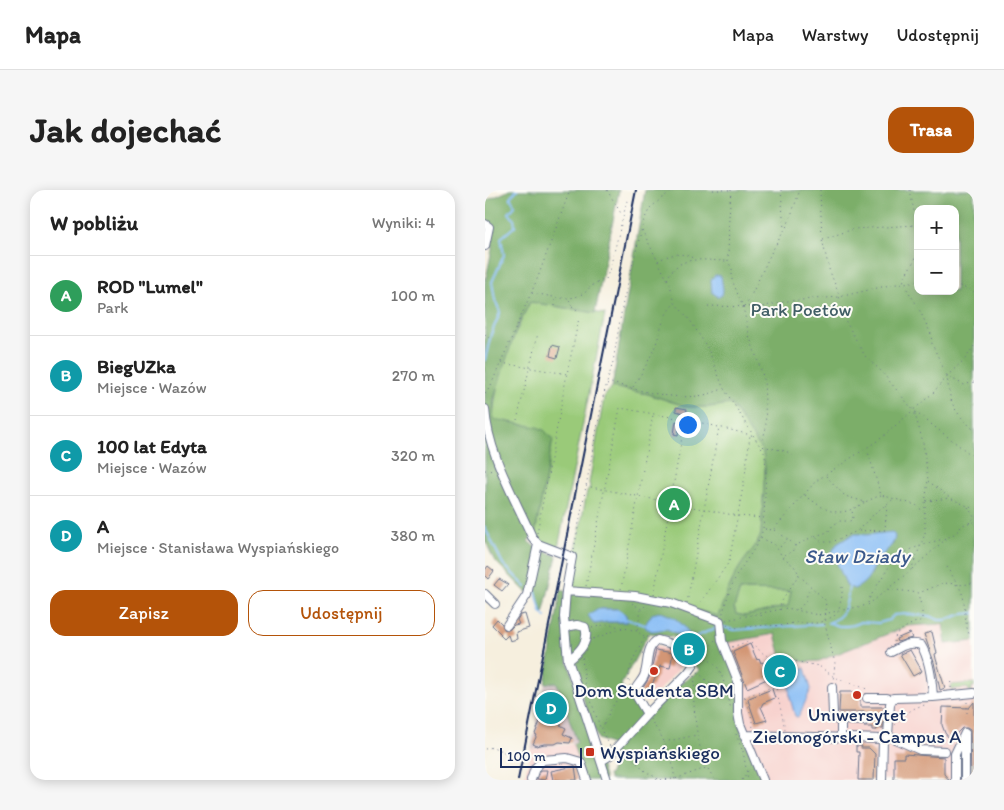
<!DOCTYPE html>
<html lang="pl">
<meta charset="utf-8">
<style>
body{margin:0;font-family:Itim,sans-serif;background:#f6f6f6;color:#222}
.controls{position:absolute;right:15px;top:15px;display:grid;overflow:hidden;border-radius:10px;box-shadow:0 2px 12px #0003}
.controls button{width:45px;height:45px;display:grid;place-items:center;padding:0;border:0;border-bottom:1px solid #e0e0e0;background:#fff;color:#222;font:25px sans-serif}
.scale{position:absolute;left:15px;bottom:12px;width:82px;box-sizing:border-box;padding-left:5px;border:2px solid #1b2f5e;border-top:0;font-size:14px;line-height:18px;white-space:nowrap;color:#1b2f5e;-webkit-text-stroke:4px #fdfcf7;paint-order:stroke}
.you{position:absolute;left:202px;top:234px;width:18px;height:18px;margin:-12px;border:4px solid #fff;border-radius:50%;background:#1a73e8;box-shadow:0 0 0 8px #1a73e833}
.badge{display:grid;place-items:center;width:32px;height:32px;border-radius:50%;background:#b45309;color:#fff;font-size:16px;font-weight:700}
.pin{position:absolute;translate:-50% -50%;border:2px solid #fff;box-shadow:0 1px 5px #0006}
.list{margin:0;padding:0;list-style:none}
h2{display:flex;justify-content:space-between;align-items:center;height:65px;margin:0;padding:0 20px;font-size:21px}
h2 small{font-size:16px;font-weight:400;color:#767676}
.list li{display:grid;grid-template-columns:32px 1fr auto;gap:15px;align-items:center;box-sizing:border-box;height:80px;padding:0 20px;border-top:1px solid #e0e0e0}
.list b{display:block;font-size:19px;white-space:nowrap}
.list p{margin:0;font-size:16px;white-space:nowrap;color:#767676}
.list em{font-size:16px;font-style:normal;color:#767676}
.actions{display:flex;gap:10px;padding:15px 20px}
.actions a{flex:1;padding:11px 0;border:1px solid #b45309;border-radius:15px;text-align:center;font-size:18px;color:#b45309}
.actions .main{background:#b45309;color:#fff}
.map{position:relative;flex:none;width:489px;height:590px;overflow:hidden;border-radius:15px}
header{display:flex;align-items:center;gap:30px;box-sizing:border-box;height:70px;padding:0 25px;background:#fff;border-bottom:1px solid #e0e0e0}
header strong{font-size:24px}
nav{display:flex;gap:28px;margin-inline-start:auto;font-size:18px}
.intro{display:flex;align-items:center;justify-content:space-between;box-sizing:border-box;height:120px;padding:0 30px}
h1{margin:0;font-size:35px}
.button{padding:12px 22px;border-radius:15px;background:#b45309;color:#fff;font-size:18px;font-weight:700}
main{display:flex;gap:30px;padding:0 30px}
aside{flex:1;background:#fff;border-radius:15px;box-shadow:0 2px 12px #0003}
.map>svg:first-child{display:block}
</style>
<header>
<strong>Mapa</strong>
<nav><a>Mapa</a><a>Warstwy</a><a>Udostępnij</a></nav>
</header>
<div class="intro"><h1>Jak dojechać</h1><a class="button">Trasa</a></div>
<main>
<aside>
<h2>W pobliżu<small>Wyniki: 4</small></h2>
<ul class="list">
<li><span class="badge" style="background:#2e9e5b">A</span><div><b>ROD &quot;Lumel&quot;</b><p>Park</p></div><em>100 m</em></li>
<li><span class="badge" style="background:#0f9aa8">B</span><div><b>BiegUZka</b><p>Miejsce · Wazów</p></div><em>270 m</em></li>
<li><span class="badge" style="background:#0f9aa8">C</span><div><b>100 lat Edyta</b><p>Miejsce · Wazów</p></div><em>320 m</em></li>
<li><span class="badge" style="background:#0f9aa8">D</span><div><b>A</b><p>Miejsce · Stanisława Wyspiańskiego</p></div><em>380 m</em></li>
</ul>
<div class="actions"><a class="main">Zapisz</a><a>Udostępnij</a></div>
</aside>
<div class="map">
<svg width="489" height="590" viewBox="0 0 489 590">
<rect width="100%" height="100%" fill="#fdfcf7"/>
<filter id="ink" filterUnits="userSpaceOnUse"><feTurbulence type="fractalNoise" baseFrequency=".02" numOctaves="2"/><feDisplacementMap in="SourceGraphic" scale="10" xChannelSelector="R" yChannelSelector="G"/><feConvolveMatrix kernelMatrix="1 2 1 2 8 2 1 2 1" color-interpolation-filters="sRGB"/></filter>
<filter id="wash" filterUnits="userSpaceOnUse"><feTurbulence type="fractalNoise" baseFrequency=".0096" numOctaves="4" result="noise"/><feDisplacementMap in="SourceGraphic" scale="20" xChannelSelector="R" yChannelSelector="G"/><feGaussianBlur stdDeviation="1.12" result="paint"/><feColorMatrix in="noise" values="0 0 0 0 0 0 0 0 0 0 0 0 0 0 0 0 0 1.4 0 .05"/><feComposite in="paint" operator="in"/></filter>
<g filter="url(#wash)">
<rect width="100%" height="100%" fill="#f6efde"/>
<!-- built -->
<path fill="#f7d0cc" d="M446,434H459L461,454L489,451V590H278L255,524L239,453L291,444Z
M162,452L195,464V478L163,513L151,494Z
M88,554L99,590H39L46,559Z"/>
<!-- industrial -->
<path fill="#d2bec3" d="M60,493H72L92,552L46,559Z"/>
<!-- green -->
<path fill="#9aca79" stroke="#5a7c6c" d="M45,112L120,124L73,358L58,353L50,344L68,248L8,229C10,189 27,148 45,112Z
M127,197L163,204L203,217H224L246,213L278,262L280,279L276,344L274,351L255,377L233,426L89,400L84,397L102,301L105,297L104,293L119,207Z
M255,400L306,401L304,416L260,426L251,424L249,417Z
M489,493V497H486L487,501H484L483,498L468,499L467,502L466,495Z"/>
<!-- forest -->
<path fill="#7bae69" stroke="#4b6e64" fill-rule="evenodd" d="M25,0H134L110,123L45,112L32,137L20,173L9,209L8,229L52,237L59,240L68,249L50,344L43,351L51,358L72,366L58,424L50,399L41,402L9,370L0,350V93L7,59L6,36L0,30V11Z
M160,0H489V451L461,454L458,434L423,436L334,471L321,472L296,467L290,444L239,453L254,491V534L277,590H125L123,586L131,573L127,555L113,549C101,516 86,482 82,447C81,433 83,418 83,404L160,405L233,426C239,409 245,393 254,378C261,366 272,357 276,344L280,279L278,262L246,214L224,217H203L163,204L127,197ZM433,19H470V101H433ZM374,344L409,353L394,368L385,386L362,396L359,387ZM255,400L306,401L303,416L260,426L251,424L249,418ZM112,419H133L141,425L142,432H122L109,434ZM164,443L195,448L191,459L215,480L192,496L160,527L136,495Z
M76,400L80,401V461L120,590H99L88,554L92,552L72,493H60Z"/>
<!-- water -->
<path fill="#86bcf5" stroke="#5076aa" d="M230,85L236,86L238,100L237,105L233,107L227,102L226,90Z
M407,342L410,346C409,357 400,360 394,369C385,382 385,392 369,399L362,396L347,362L352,354L368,344H374L381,345Z
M112,419H133L141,425L142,432H122L109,434L103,425Z
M175,422C189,426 198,433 205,445L203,449L182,439L167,441L161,438L160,435L167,424Z
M320,478L326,499L314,526L312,527L310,526L305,508L303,487L306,483Z"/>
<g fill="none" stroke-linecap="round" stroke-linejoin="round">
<!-- stream -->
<path stroke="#86bcf5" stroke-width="2" d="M0,170L6,144L15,123L14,119L10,110L7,92L19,65L16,48L30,36L29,29L24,23L30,16L25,7L32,0
M0,338L18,374L41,397
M46,398L51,402L56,422L61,427
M141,429L160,435
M343,433C362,426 361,415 364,397
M345,433L354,436H362L369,435L375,432L394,433L404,430L409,425L422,424L444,426L454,430H460L478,424L489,423
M238,437L249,440L337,434
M205,445L210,447L233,437"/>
</g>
<g id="blocks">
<!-- building -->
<path fill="#d39675" d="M67,155L75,157L72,168L65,166Z
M191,217L202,219L201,224L191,221Z
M191,231L195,232L193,245L189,244Z
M3,376L9,381L3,389L0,386V380Z
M14,389L23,394L17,401L9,395Z
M40,424L44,438L31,442L32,449L25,451L23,445L19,449L15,445L16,444L7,435L12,429L17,434L19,439L24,440L29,435L34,434L32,430L35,425Z
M447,442L452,463L450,464L451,469L460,498L455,500L449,472L440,447L439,444Z
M425,443L427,448L412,452L411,449Z
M265,454L272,470L274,468L276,473L278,472L283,483L293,479L295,483L262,498L248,462Z
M171,460L188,463L185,478L175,476L172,487H171L167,494L168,495L158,504L156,501L164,488Z
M425,460L437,481L428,486L415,464Z
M287,499L290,508L278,513L276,517L282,530L271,533L263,510L264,508Z
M355,502H375V517H399L398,538H392V540H387V537H379L383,534L385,531L382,527L379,525V522H354Z
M63,504L72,508L68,515L75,518L72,525L78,528L75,535L81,538L78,544L87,548L85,553L74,552L70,554H59L52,556L48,554L52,545L50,544L58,524L55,523L61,514L58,512Z
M489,512V590H486L485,540L482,538H477L472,543L470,550L464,548L460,543L457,535L458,517L484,518Z
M371,556H377L376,558H384L390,564L389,590H373L374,562H371Z
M419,564L459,567V584L464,590H409V568H419Z
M90,576L92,590H68L66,581Z
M56,580H62L60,590L52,589Z"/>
</g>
</g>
<g filter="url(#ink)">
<use href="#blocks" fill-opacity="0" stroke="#68728b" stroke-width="1"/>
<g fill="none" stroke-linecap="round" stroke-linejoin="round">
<!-- minor-tunnel -->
<path stroke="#cac9c4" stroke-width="8" stroke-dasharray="8 4" stroke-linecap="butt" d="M483,557H489
M483,582H489"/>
<!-- minor casing -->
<g stroke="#68728b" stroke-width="10">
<path id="minor" d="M0,34L4,37L0,56
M0,219C3,264 29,306 47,347L53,354L87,367L81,401L79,427L83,470L122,590
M81,401L150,406L186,413L235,431L237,451L253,491V523L255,534L278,590
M0,404L10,414
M22,435L42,405L53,354
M80,437L92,435L100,437C105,452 94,462 83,471
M406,462C416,457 423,451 436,455C445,470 447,490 448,507
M347,497L348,525L352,530H356V548
M382,508H402L406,510
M356,530L379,531
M259,545L398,549L403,546L405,514L408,508L448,507L489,503
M480,545V590
M403,546L435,560L460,561
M116,571L124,566L162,524L203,483L208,476C205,459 188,454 173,450C160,456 164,474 159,486C157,491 151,496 149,502L162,524
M46,590L50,578L58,570L82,568L96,572L102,590
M397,590L398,549
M470,590V564L480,543"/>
</g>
<!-- path -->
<path stroke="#68728b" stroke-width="1" stroke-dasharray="1 4" stroke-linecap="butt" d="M122,0L137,25
M228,0H246
M246,0L244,27L243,71L247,79V90L258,117L264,145L279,189L281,238L276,256L301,261L310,267
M296,0L299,39
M335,0L337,49L344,79L353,102L360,130L380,166L396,181L429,221L485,264L489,266
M425,0L433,43
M157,40L185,95L190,113L205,130L223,159L238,197L280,264L281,282L279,327
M338,49L369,39L430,35
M433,64L420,86L418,93L432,115L446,144L447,154L462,186L479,195L489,192
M173,71C183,64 199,61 209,69
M182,89C194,63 219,71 242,71
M470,94L489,102
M47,103C64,105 81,113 97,104C101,103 103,99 106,96C110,93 116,91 121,89L125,78L143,7
M84,110L87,116L86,119
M70,116V108
M87,116L92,120
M223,116L276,117L303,111L354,107L405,95L433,91
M259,116L263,112L286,63L303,34L315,0
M0,144L4,148
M489,156L481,168L462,186C465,215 468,220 489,240
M16,173L82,184L94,128
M122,195L126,193C162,202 204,216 239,198
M148,197C157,183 165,169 171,154C176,140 178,124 189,114
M0,203L6,195L53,87L85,0
M32,230L53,143
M382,259L396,305L431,315L440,323
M0,280L9,281
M341,286L360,306L380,312L396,305
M443,291L465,308L489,319
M101,296L253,326L279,328C279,352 263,365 252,385C245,397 241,412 237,426
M320,305C343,323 354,329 380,312
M441,311L464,308
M483,317L489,327
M484,333L489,328
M280,339L288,340L331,291L395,249L449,202L462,186
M289,340L303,349L310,356
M374,341L400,340L402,315
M52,343L82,184
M330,346L343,342L348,335L355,331H365L368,329L367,320
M276,348L289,354L297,366L309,376L316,387L341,411L339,431L350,473L348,492
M295,357L302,349
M89,359L118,207L128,172L138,112L159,30L165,18L187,0
M299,365L307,362L310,356L329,346L337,352H347L372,341L390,323L410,308
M462,377C468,388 478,399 479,412C480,422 480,434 484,444
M427,379L461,349
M101,396L135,218L209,231L270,246
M136,399L168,225
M403,399L434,403L456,394L464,393L473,395L484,394L489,392
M169,404L200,230
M147,413L156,419
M202,413L234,237
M383,413L385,407C393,395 402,377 412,368C419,362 428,359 436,355C450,350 469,350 477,335L489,332
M213,416L244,372L260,286L265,245
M314,419L319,413L325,397
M294,420L297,411L314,384
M276,425L278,434
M241,430L302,418L333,425L383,415L426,380L440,344V314L443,290L438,252L429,221
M242,435L248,438L282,435L295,436L308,433H332L339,431L349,426L353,422L357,406V397
M107,438L122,434L152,441
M159,447L152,441L156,420L160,416
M108,449L137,438
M409,452L411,444C419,438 427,433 437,430V419L433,404
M247,457L261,452L266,453L280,465L334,476L349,487L382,499
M217,465C222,469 230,473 233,478C240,490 241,505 246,518
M97,468L100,493L116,540
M213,470L230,450
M213,482L221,490L246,505
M209,486C211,495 208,504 209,513C210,536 215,574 231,590
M145,496C140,479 153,461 160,447H166
M466,498L467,490
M259,507L287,497L291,498L300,539
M260,507L266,525L268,538
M482,523V511
M165,529L178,549L187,571L190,590
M410,535C418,526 428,516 441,515
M251,544L258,562
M179,552L212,545
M125,556L116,540C123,526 129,508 142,501
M0,559L8,557L25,565
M138,559L160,581L175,590
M258,561L263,590
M171,590L190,589L221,578
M257,590L265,578"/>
<!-- minor -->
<use href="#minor" stroke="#fff" stroke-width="8"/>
<!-- rail -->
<path stroke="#1b2f5e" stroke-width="2" d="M33,590L151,0"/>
</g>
</g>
<!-- markers -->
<g fill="#c8321e" stroke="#fdfcf7" stroke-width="2">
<circle cx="169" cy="481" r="5"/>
<circle cx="372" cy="505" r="5"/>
<rect x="100" y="557" width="10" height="10" rx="2.5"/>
</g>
<g text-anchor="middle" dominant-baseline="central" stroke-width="4" stroke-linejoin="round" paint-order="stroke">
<!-- park labels -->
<g font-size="19" fill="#415e66" stroke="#fdfcf7">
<text x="316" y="119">Park Poetów</text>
</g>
<!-- poi labels -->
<g font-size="19" fill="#1b2f5e" stroke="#fdfcf7">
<text x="169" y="500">Dom Studenta SBM</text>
<text x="372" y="524">Uniwersytet<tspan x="372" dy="22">Zielonogórski - Campus A</tspan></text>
<text x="115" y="562" text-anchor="start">Wyspiańskiego</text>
</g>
<!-- water labels -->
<g font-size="20" font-style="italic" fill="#3b598b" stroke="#fdfcf7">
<text x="372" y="366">Staw Dziady</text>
</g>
</g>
</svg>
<div class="controls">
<button>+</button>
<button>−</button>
</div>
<div class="scale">100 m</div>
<div class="you"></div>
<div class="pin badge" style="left:189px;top:314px;background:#2e9e5b">A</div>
<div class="pin badge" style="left:204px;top:459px;background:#0f9aa8">B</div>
<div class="pin badge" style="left:295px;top:481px;background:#0f9aa8">C</div>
<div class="pin badge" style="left:66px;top:518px;background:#0f9aa8">D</div>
</div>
</main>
